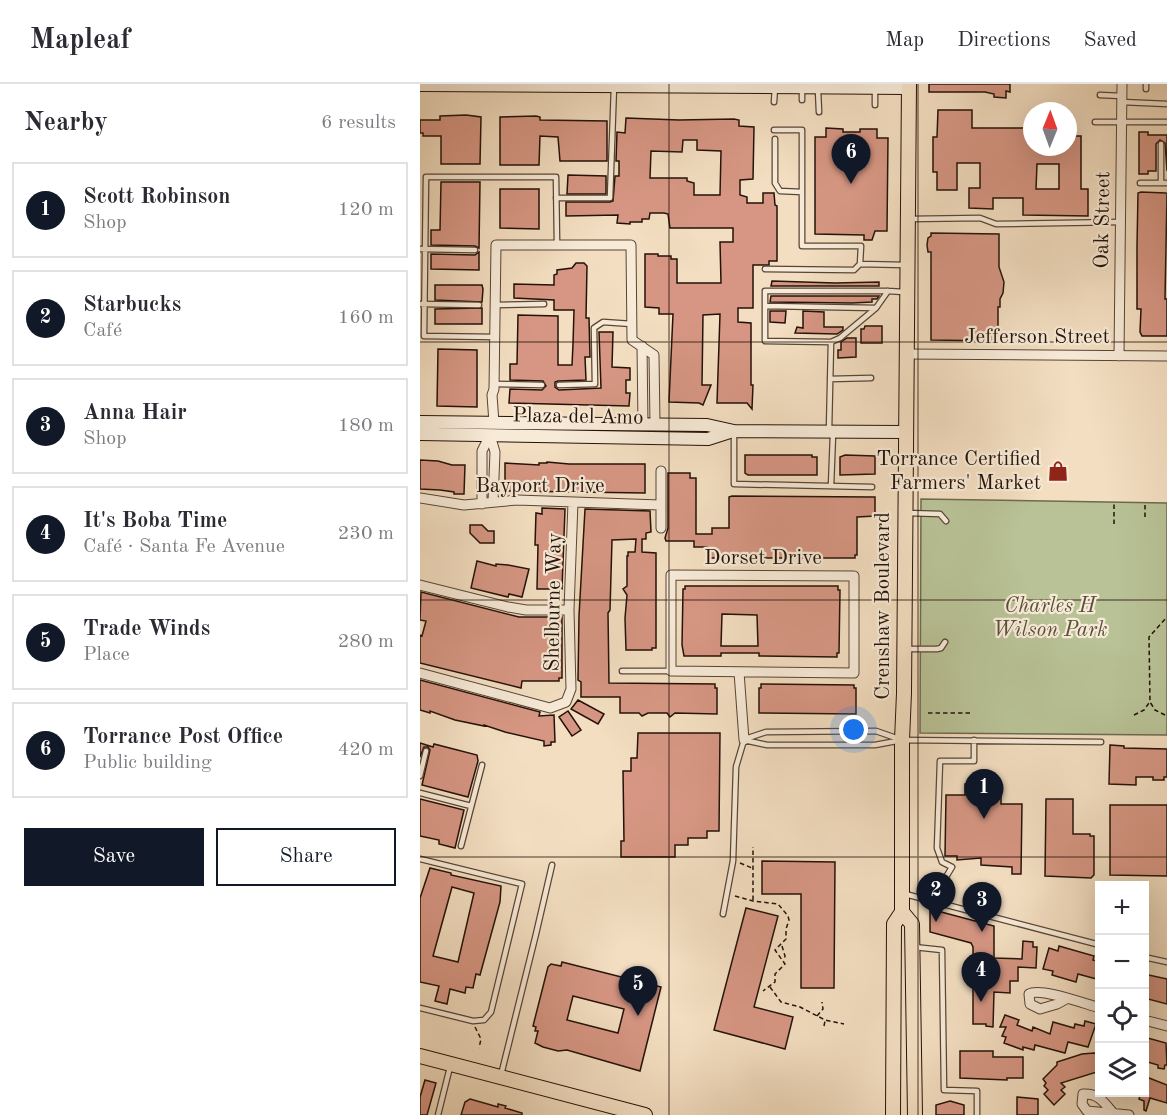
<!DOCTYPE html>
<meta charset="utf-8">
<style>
body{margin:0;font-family:"Old Standard TT",serif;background:#f2f2f3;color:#2b2b33}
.controls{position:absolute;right:18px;bottom:18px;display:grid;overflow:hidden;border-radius:0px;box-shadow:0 6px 24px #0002}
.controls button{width:54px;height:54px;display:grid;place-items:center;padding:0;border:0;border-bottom:2px solid #e1e1e2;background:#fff;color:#2b2b33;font:30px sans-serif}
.compass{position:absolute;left:603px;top:18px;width:54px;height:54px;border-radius:50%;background:#fff;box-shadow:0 6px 24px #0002;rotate:1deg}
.you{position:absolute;left:434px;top:646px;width:21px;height:21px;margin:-15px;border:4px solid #fff;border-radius:50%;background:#1a73e8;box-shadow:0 0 0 9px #1a73e833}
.badge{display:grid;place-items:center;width:39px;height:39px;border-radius:50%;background:#111827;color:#fff;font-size:20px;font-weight:700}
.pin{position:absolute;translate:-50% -50px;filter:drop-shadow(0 2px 3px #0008)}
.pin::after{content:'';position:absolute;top:32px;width:21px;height:18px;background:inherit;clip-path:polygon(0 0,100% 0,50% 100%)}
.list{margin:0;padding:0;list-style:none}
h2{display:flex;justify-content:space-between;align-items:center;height:78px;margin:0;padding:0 24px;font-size:26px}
h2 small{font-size:20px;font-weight:400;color:#7c7c81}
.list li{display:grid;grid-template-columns:39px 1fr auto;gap:18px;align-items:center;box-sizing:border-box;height:96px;margin:0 12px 12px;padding:0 12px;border:2px solid #e1e1e2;border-radius:0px}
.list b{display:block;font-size:22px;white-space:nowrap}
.list p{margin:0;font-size:20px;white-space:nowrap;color:#7c7c81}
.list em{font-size:20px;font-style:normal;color:#7c7c81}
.actions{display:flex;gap:12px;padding:18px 24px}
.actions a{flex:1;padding:14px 0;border:2px solid #111827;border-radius:0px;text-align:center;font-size:21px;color:#111827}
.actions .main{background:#111827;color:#fff}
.icon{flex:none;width:33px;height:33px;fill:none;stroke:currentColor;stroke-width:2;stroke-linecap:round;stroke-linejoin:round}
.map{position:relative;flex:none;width:747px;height:1031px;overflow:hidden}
header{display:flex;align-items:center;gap:36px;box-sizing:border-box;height:84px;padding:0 30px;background:#fff;border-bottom:2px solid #e1e1e2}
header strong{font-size:28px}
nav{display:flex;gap:33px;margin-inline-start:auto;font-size:21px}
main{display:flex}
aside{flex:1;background:#fff}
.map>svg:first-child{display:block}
</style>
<header>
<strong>Mapleaf</strong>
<nav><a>Map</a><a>Directions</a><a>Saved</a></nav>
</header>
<main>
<aside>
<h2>Nearby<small>6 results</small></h2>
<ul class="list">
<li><span class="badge">1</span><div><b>Scott Robinson</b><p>Shop</p></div><em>120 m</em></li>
<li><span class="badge">2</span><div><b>Starbucks</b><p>Café</p></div><em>160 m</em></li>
<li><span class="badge">3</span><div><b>Anna Hair</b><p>Shop</p></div><em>180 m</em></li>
<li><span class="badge">4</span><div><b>It's Boba Time</b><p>Café · Santa Fe Avenue</p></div><em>230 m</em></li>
<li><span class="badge">5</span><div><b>Trade Winds</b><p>Place</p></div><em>280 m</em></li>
<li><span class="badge">6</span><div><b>Torrance Post Office</b><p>Public building</p></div><em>420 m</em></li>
</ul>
<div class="actions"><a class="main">Save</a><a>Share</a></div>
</aside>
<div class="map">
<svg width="747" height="1031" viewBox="0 0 747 1031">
<rect width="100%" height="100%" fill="#f3dec1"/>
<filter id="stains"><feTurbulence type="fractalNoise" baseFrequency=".00333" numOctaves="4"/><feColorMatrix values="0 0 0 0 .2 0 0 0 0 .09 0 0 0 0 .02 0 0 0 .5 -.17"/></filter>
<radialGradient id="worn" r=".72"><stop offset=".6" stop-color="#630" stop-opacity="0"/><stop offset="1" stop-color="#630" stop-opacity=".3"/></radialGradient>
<!-- green -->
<path fill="#b8c296" stroke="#6e6a50" stroke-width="1.5" d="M501,415L747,419V651L500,649Z"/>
<!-- building -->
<path fill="#d69683" stroke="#241209" stroke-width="1.5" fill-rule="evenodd" d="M509,0H590V8L586,7V14L574,13V10L565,8H509Z
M518,26H552V44H612V63H648V52H661V105H668V132L603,131V114H573V125L549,124V104H560V79H537V106H517V88H513V53H517ZM617,80H639V105H616Z
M46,31L61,33L60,80H21V52H3V49H0V36H20V32Z
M116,32L120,33V36L187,37V77H140L138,53L120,52L119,81H80V33Z
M206,34L259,36L314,35L319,36V42L334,43L333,95L320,96V111L327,113V119H343V109H354L355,121L357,122V177H349V181H333V224H318V238L331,239V301H333L332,325L327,319H297L300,230L283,231L282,301H291L283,321L279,319L249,318L253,230H239V224L225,223V170H238V172H251V175H257V199H301L300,158H313V144H250L248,130L244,129H230L229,135H222V138H210V140L197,139L198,131L146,132V118H190L193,117L195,92H199V77H196L197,48L205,49ZM263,56H277V66L301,67L300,111H274V99L267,97V94H230L231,67L262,68Z
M406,44L423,45V48H440V45H457V54H468L467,147H455L452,156H444V151L395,150V53H406Z
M719,48H728V51H747V87L745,59L740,56L736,60V87H728V90H719Z
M148,91L186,92V110H147Z
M21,98H60L59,164L55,162L11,161V146H20Z
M80,105H119V145L80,144Z
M721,108L746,109L747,110L745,215H747V252H722L720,248L721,225H717V162L718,109Z
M511,149L579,150V183L584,198L583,209L580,215V223H578V257L511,256V168H508L507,161L508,154L511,152Z
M59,168V186L11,185V170L55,171Z
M156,179H164L167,182L166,234H169L170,273H165L166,296L138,297L135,298V303L139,306L181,304L179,248H193L192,283L210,284V296H206V309H210L209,322L89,319L90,305L122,306L126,302L123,297L90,296V280H97L98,231L138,232V281H152L153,260L154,226H134V216L94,214V200L134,201V191L137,190V186L152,184Z
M352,197L415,199L459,198V202H351Z
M15,201H62L63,205L62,218L15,216Z
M351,212H459L457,215H452V218L432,219L350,218Z
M62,224V240H15V225Z
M350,227H366L365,239L350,238Z
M383,227L404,228V243H423V246L417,250L375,249L377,243L383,244Z
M445,242H462V259H441V245H444Z
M427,254H436V273L418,274V266H421V258Z
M18,265L57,266V323L17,322Z
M325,371H392V373H397V391H328L325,389Z
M425,371L455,372V390L420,391V373Z
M0,376L18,377L32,381H45L44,410H34V408L20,406L0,405Z
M127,378L149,380H225V409L85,407V379L119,381V379H127Z
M248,389H270V394H276V450H292V444H309V413L312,412L453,413H455V432L437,433V471H435V474H287V463H274V457H246L245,454L248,444Z
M122,424L145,425L142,505H117L118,461H115L116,429L122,430Z
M165,425L230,427L231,448L226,449V455H222V468L236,469V564H232V566H206L205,534L207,511L203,505L207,502V472H208V468H215L216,455L192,456L190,526L188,529L189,599L295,600V604H297V630L255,629L250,633L247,629H228L222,632L219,629H200V613H161V598L158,596L159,532Z
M50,441H62L68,447H74V459H60L50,449Z
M57,477L76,482V480L88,481L109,485L102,513L89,510L88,513L51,504Z
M265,502H418V506H420L419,569H417V573L339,572V569H301V572H264L262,561L263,505H265ZM302,530L337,531L338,562H301Z
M1,508L99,533H142V594H139V597H102L101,604L0,579V551L2,552L6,537L0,536Z
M0,596L120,628L119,632L134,631L135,658H131V661L124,662V657L85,648L64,641V642L35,636L10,627V629L0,626Z
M341,600L434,601V604H436V630L339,629V604H341Z
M158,616L184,630L178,640L151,625Z
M148,627L161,646L152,652L139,633Z
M218,649H300L299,747H287V754H268V761H255V773H201V757H204L203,687H211V674H217Z
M0,659L13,663L14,660L57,671L58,677L48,713L2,701L10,666L8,663H4L0,673Z
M690,661L704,662V664L747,665V693H744V696H733V693H716V701L689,700Z
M545,700H581V720H602L601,790H592V783L561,781V774L537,776V772H525L526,711H545Z
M0,715L44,726L35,764L19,760V756L0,752Z
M626,715H653V750H670V752H674V791L671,794L625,792Z
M690,721H747V792L690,791Z
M342,777L415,778L414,904H381V810H342Z
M10,784L31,789V791L81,802L80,818L60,891L56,890L53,904L46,903L45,909L30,905L27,920L15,917L19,902L0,898V814ZM32,803L54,809L38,878L13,872Z
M326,824L358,832L334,923L373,933L365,965L294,946Z
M510,825L574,842V874L602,875L603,857L613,858V863H617L616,884L598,883V897H590V909L574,908L573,943L566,942V940H553V863L551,859L510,848Z
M639,862L674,872L673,876L680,878V896L658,890L656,898L632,891L633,887L623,885L629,864L638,867Z
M142,878L241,903L220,987L147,966L138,967L123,963L115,959L118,947H115L116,943L113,942L128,883L131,880L141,882ZM153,912L204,925L198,949L147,936Z
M724,890L747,895V920L724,914Z
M585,931L599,936L597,941L612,947L613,943L630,950L633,938L654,944L655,940L664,942L665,937L676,940L668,963L648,958L645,969L615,961L614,966L603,963V966L584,959L586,953L582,952L586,943H580Z
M724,953L746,959L747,981H745L744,985L738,984V981L724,977Z
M540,967H573V973H603V994H587V996L540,994Z
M674,969L680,970V987L641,999L645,1003L641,1006L645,1010L634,1021L624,1010L628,1006L624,1002L626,999L623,995L637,981V978L662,970Z
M724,992L747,1001V1019L730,1014L726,1027L724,1026V1017L719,1015L721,1008H724Z
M5,996L16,999L7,1031H0V1013Z
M597,1013L618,1015V1031H597Z
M50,1015L78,1023V1020L86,1022L85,1024L102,1029V1031H41L45,1018Z
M530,1017L544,1021V1031H516V1021Z"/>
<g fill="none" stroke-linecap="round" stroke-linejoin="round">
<!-- lane casing -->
<g stroke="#584537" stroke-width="7">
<path id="lane" d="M726,5V0
M398,6L399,28
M680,11L702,12
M382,16V6
M354,18L355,3
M702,18L747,20
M455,21V6
M675,38H747
M354,46H382V162H441L440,180L485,181
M355,55V99L360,107L382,108
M741,60V99
M720,99H747
M136,114H190L194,2
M490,135L560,134L576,140L700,138
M0,165L55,166
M345,185L434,186L440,180
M468,207L456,224L345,222V207H468L484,208
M0,220L59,221
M75,221L124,220
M345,222V257L411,258
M75,253L4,252L6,93H136L137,160
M410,295L451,294
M74,300L122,301
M139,301L175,300L174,244L183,238L212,240
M409,346L411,258L420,254L456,224
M314,349V400L452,403
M411,402L413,350
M487,429L520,430L526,437
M486,565H517L521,564L525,558
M202,587H251
M325,655L346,648L456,647L479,655
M324,656L347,661H455L482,656L681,658
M0,692L6,667
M0,709L51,722
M41,762L62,681
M0,775L102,800L71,928L64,936L53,937L0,924
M526,793L532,783L522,778L517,764L520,677H554V656
M485,810L680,861
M303,830L313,777L316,683L324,656
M494,863L522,866L524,1006L557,1007V1031
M724,873L747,878
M81,991L116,850L132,781
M18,1031L30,983"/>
</g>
<!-- street casing -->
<g stroke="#584537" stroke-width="11">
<path id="street" d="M222,262L223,341
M486,270L747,272
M699,272L702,0
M74,339L72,311L74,305L76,161H211L212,256L234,271L235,340
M70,351L75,368L73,418
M0,414L44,421L97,416L240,421
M62,420V367L70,351
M241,444V387
M251,491L434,492V589L251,587Z
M0,501L88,523L106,526H149
M319,588L324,656
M0,589L130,624L146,618L151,605L149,526L153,418
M646,915L637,920L620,925L610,920L609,910C620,903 665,920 680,924
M724,936L747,942
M693,1029C684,1018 678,1009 663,1010L662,1020L667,1027L709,1031"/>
</g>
<!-- secondary casing -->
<g stroke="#241209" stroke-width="14">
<path id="secondary" d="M0,1L489,4
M0,338L287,341L314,347L485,348
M0,350L288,355L313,347"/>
</g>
<!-- primary casing -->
<g stroke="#241209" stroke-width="16">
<path id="primary" d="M482,828L492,840L495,1031
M0,972L225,1031
M473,1031L474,840L482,828V656L484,609L489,0"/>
</g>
<!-- path -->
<path stroke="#241209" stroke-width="1.5" stroke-dasharray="4.5 3" stroke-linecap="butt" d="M725,421V433
M694,440V420
M508,629H550
M714,631L724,626L729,619
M745,631L735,626L730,618L729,553L747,533
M320,779L332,784
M315,812L333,817L358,820L368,832L369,836L366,845V855L355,866L365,880L355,890V898L343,907
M333,816V763
M362,862L365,872L364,876
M350,903L361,918L380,923L405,936L424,940
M397,932L403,925L402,918
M404,942L405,937
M55,943L61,955L59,964"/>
<!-- lane -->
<use href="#lane" stroke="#f7ead7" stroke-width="4.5"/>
<!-- street -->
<use href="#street" stroke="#f7ead7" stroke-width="9"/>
<!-- secondary -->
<use href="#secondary" stroke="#f7ead7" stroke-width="12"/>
<!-- primary -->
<use href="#primary" stroke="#f3dec1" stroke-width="14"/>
</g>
<!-- grid -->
<path fill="none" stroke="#241209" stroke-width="1.5" stroke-opacity="0.55" d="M249,0V1031M498,0V1031M0,258H747M0,516H747M0,773H747"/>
<!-- icons -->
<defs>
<g id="shop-bare" transform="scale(1.62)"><path d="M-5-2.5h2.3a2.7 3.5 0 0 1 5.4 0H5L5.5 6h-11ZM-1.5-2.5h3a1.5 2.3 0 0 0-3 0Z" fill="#8f2418" stroke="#f7ead7" stroke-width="2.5" paint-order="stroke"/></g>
</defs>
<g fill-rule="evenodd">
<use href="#shop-bare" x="638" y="387"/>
</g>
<g text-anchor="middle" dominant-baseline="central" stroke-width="4.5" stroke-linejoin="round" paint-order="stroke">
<!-- street labels -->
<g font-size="21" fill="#241209" stroke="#f7ead7">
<text transform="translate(683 136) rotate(-89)">Oak Street</text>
<text x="617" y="253">Jefferson Street</text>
<text transform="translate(158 333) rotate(1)">Plaza del Amo</text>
<text x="120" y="402">Bayport Drive</text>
<text x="343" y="474">Dorset Drive</text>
<text transform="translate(134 518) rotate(-89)">Shelburne Way</text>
<text transform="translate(463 522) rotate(-90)">Crenshaw Boulevard</text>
</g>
<!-- poi labels -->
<g font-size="21" fill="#241209" stroke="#f7ead7" text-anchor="end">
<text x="621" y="375">Torrance Certified<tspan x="621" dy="24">Farmers' Market</tspan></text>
</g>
<!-- park labels -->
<g font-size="21" font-style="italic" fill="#58503a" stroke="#f7ead7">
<text x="630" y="522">Charles H<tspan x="630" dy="24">Wilson Park</tspan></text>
</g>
</g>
<rect width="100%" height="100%" filter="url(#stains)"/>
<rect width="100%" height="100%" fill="url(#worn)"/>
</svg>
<div class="controls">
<button>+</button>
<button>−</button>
<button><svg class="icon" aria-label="locate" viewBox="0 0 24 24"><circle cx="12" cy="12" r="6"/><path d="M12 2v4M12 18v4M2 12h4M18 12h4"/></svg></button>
<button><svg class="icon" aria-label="layers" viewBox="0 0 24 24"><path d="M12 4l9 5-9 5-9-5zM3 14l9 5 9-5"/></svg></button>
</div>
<svg class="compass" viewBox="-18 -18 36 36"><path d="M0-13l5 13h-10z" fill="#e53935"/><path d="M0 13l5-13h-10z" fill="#7c7c81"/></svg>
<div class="you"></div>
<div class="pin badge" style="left:564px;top:735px">1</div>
<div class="pin badge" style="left:516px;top:838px">2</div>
<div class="pin badge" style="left:562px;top:848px">3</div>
<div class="pin badge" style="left:561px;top:918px">4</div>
<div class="pin badge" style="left:218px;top:932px">5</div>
<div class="pin badge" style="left:431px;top:100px">6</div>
</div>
</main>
